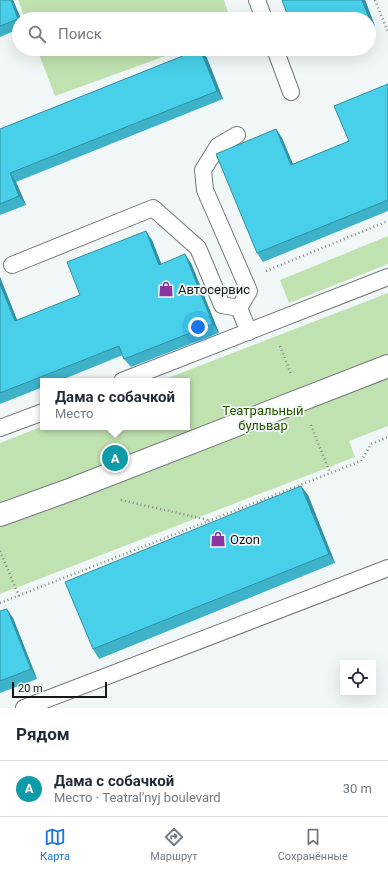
<!DOCTYPE html>
<html lang="ru">
<meta charset="utf-8">
<style>
body{margin:0;font-family:Roboto,sans-serif;background:#f2f2f3;color:#1f2937}
.controls{position:absolute;right:12px;bottom:12px;display:grid;overflow:hidden;border-radius:0px;box-shadow:0 4px 16px #0002}
.controls button{width:36px;height:36px;display:grid;place-items:center;padding:0;border:0;border-bottom:1px solid #e0e1e3;background:#fff;color:#1f2937;font:20px sans-serif}
.scale{position:absolute;left:12px;bottom:10px;width:95px;box-sizing:border-box;padding-left:4px;border:2px solid #161818;border-top:0;font-size:11px;line-height:14px;white-space:nowrap;color:#161818;-webkit-text-stroke:3px #f1f7f6;paint-order:stroke}
.you{position:absolute;left:198px;top:327px;width:14px;height:14px;margin:-10px;border:3px solid #fff;border-radius:50%;background:#1a73e8;box-shadow:0 0 0 6px #1a73e833}
.badge{display:grid;place-items:center;width:26px;height:26px;border-radius:50%;background:#1a73e8;color:#fff;font-size:13px;font-weight:700}
.pin{position:absolute;translate:-50% -50%;border:2px solid #fff;box-shadow:0 1px 4px #0006}
.popup{position:absolute;left:40px;top:378px;width:150px;height:52px;box-sizing:border-box;display:grid;place-content:center;border-radius:0px;background:#fff;filter:drop-shadow(0 1px 3px #0005);font-size:13px;white-space:nowrap;color:#747a83}
.popup b{font-size:15px;color:#1f2937}
.popup::after{content:'';position:absolute;left:50%;top:100%;margin-left:-8px;border:8px solid transparent;border-top-color:#fff}
.list{margin:0;padding:0;list-style:none}
h2{display:flex;justify-content:space-between;align-items:center;height:52px;margin:0;padding:0 16px;font-size:17px}
h2 small{font-size:13px;font-weight:400;color:#747a83}
.list li{display:grid;grid-template-columns:26px 1fr auto;gap:12px;align-items:center;box-sizing:border-box;height:56px;padding:0 16px;border-top:1px solid #e0e1e3}
.list b{display:block;font-size:15px;white-space:nowrap}
.list p{margin:0;font-size:13px;white-space:nowrap;color:#747a83}
.list em{font-size:13px;font-style:normal;color:#747a83}
.icon{flex:none;width:22px;height:22px;fill:none;stroke:currentColor;stroke-width:2;stroke-linecap:round;stroke-linejoin:round}
.map{position:relative;flex:none;width:388px;height:708px;overflow:hidden}
.search{position:absolute;background:#fff;box-shadow:0 4px 16px #0002;left:12px;right:12px;top:12px;height:44px;display:flex;align-items:center;gap:10px;box-sizing:border-box;padding:0 14px;border-radius:22px;color:#747a83;font-size:15px}
.sheet{height:108px;background:#fff}
nav{display:flex;justify-content:space-around;align-items:center;box-sizing:border-box;height:56px;border-top:1px solid #e0e1e3;background:#fff;font-size:11px;color:#747a83}
nav a{display:grid;justify-items:center;gap:2px}
nav .on{color:#1a73e8}
.map>svg:first-child{display:block}
</style>
<div class="map">
<svg width="388" height="708" viewBox="0 0 388 708">
<rect width="100%" height="100%" fill="#f1f7f6"/>
<!-- green -->
<path fill="#c0e1b0" d="M18,0H224L230,19H25Z
M37,49H185L55,96Z
M388,236V264L289,303L280,280Z
M388,293V426L349,441L355,457L0,594V443L43,426L187,427V381H160Z"/>
<g fill="none" stroke-linecap="round" stroke-linejoin="round">
<!-- lane casing -->
<g stroke="#727877" stroke-width="18">
<path id="lane" d="M257,0L264,19
M275,49L291,92
M237,135L218,146L203,170L205,190L249,291L239,308
M12,265L153,208L198,248L222,305L239,308L249,332
M122,381L388,277
M0,428L43,412
M24,708L388,568"/>
</g>
<!-- street casing -->
<g stroke="#727877" stroke-width="24">
<path id="street" d="M0,515L72,489L388,366"/>
</g>
<!-- path -->
<path stroke="#848887" stroke-width="2.5" stroke-dasharray="1 3" stroke-linecap="butt" d="M375,0L388,32
M266,271L388,221
M280,346L291,374
M311,425L330,473
M121,500L208,520
M0,551L19,596
M0,603L361,461L371,444L388,437"/>
<!-- lane -->
<use href="#lane" stroke="#fff" stroke-width="16"/>
<!-- street -->
<use href="#street" stroke="#fff" stroke-width="22"/>
</g>
<!-- wall -->
<path fill="#3eb2c8" d="M0,0H13L21,19H19V29L0,37Z
M365,0L375,26L369,29V19H289Z
M200,49L207,58L223,99L16,182L26,205L0,215V129Z
M302,49H315L305,53Z
M388,84V211L263,262L257,253L276,129L282,138L293,164L349,141Z
M152,240L161,264L191,263L219,333L131,367L124,359L123,355L59,381H43V387L0,404V277L17,320L80,295Z
M308,495L335,563L99,659L93,649Z
M0,611L13,618L37,679L0,693Z"/>
<!-- shaded-wall -->
<path fill="#3291a3" d="M11,0H13L21,19H19V20Z
M362,0H365L375,26L369,18Z
M200,49L207,58L223,99L217,91Z
M276,129L282,138L297,174L291,165Z
M10,173L16,182L26,205L19,196Z
M146,231L152,240L165,273L159,265Z
M185,254L191,263L219,333L213,324Z
M0,277L21,330L15,321L0,284Z
M301,486L308,495L335,563L329,554Z
M7,609L13,618L37,679L31,669Z"/>
<!-- building -->
<path fill="#48cfe9" stroke="#3291a3" d="M0,0H11L18,19L0,26Z
M282,0H362L369,18L365,19H289Z
M200,49L217,91L10,173L19,196L0,204V129Z
M388,84V200L257,253L216,154L276,129L291,165L349,141L334,106Z
M146,231L159,265L185,254L213,324L124,359L119,346L0,393V284L15,321L80,295L67,262Z
M301,486L329,554L93,649L65,582Z
M7,609L31,669L0,681V611Z"/>
<!-- icons -->
<defs>
<g id="shop-bare" transform="scale(1.2)"><path d="M-5-2.5h2.3a2.7 3.5 0 0 1 5.4 0H5L5.5 6h-11ZM-1.5-2.5h3a1.5 2.3 0 0 0-3 0Z" fill="#8b35a3" stroke="#f1f7f6" stroke-width="2.5" paint-order="stroke"/></g>
</defs>
<g fill-rule="evenodd">
<use href="#shop-bare" x="166" y="289"/>
<use href="#shop-bare" x="218" y="539"/>
</g>
<g text-anchor="middle" dominant-baseline="central" stroke-width="3.5" stroke-linejoin="round" paint-order="stroke">
<!-- poi labels -->
<g font-size="13" fill="#161818" stroke="#f1f7f6" text-anchor="start">
<text x="178" y="289">Автосервис</text>
<text x="230" y="539">Ozon</text>
</g>
<!-- park labels -->
<g font-size="13" fill="#285600" stroke="#f1f7f6">
<text x="263" y="410">Театральный<tspan x="263" dy="15">бульвар</tspan></text>
</g>
</g>
</svg>
<div class="controls">
<button><svg class="icon" aria-label="locate" viewBox="0 0 24 24"><circle cx="12" cy="12" r="6"/><path d="M12 2v4M12 18v4M2 12h4M18 12h4"/></svg></button>
</div>
<div class="scale">20 m</div>
<div class="you"></div>
<div class="pin badge" style="left:115px;top:458px;background:#0f9aa8">A</div>
<div class="popup"><b>Дама с собачкой</b>Место</div>
<div class="search"><svg class="icon" aria-label="search" viewBox="0 0 24 24"><circle cx="10" cy="10" r="6"/><path d="M15 15l6 6"/></svg>Поиск</div>
</div>
<section class="sheet">
<h2>Рядом<small></small></h2>
<ul class="list">
<li><span class="badge" style="background:#0f9aa8">A</span><div><b>Дама с собачкой</b><p>Место · Teatral'nyj boulevard</p></div><em>30 m</em></li>
</ul>
</section>
<nav>
<a class="on"><svg class="icon" aria-label="map" viewBox="0 0 24 24"><path d="M3 6l6-2 6 2 6-2v14l-6 2-6-2-6 2zM9 4v14M15 6v14"/></svg>Карта</a>
<a><svg class="icon" aria-label="directions" viewBox="0 0 24 24"><path d="M12 3l9 9-9 9-9-9zM9 14v-3h6M13 9l2 2-2 2"/></svg>Маршрут</a>
<a><svg class="icon" aria-label="saved" viewBox="0 0 24 24"><path d="M7 4h10v16l-5-4-5 4z"/></svg>Сохранённые</a>
</nav>
